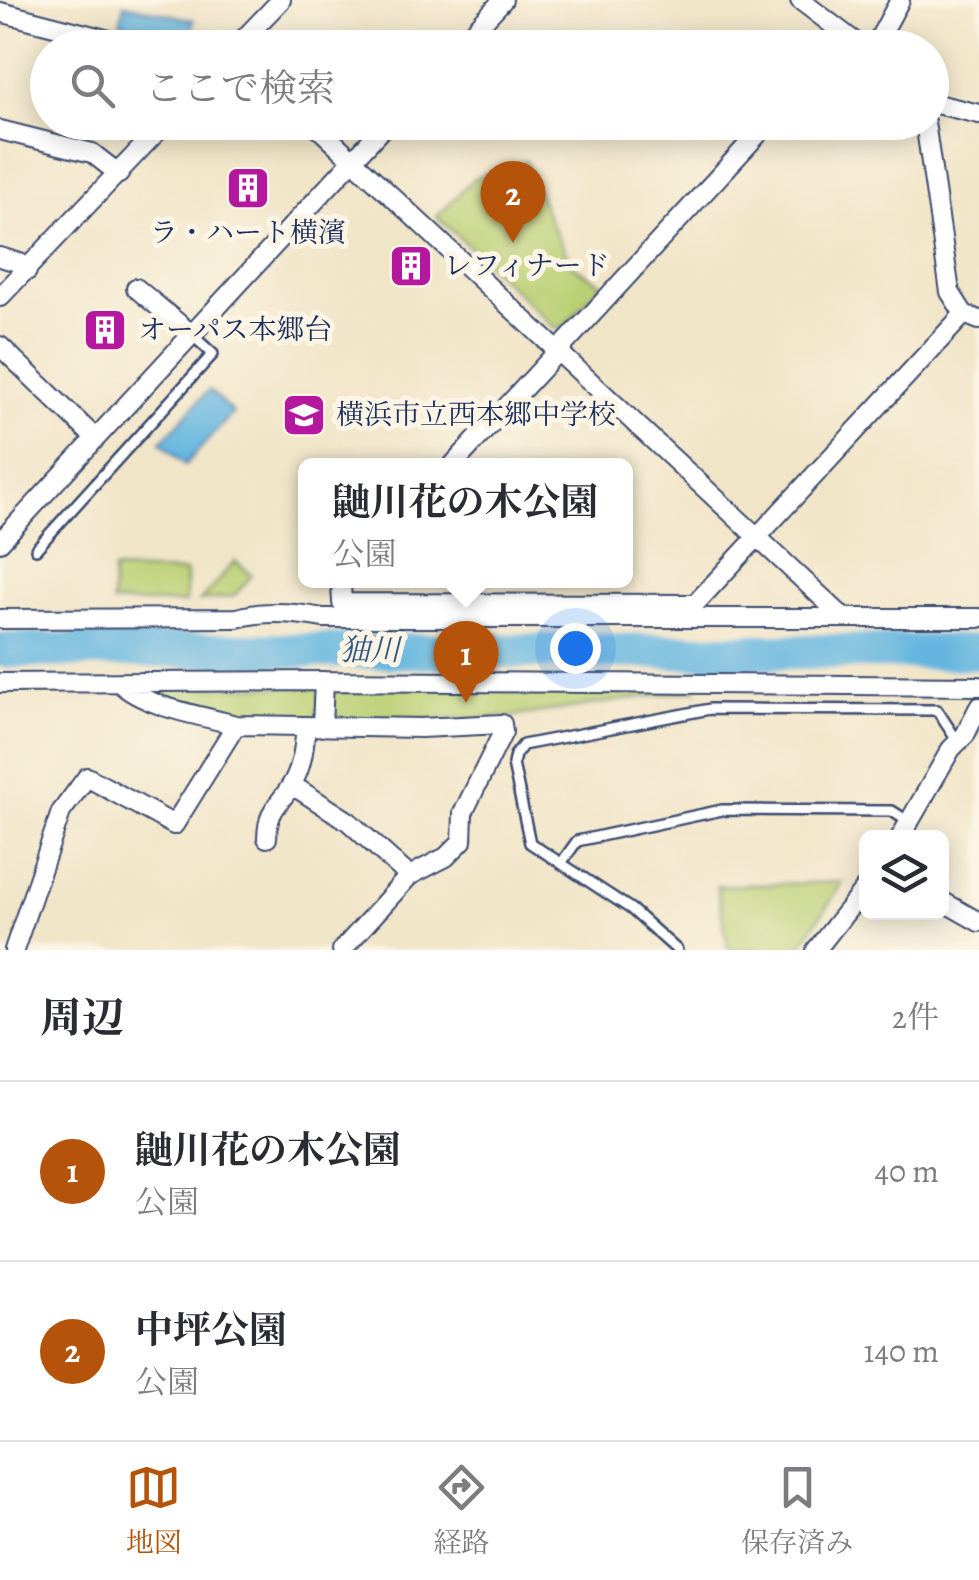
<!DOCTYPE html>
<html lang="ja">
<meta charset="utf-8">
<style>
body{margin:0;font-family:Alegreya,"Noto Serif JP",serif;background:#f7f7f7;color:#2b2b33}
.controls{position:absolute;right:30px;bottom:30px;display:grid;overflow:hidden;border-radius:15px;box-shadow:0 5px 25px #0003}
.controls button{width:90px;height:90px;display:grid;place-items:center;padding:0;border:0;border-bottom:2px solid #e1e1e2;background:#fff;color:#2b2b33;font:50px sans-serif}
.you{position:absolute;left:575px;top:648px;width:35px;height:35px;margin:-25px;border:8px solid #fff;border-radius:50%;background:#1a73e8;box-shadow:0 0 0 15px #1a73e833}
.badge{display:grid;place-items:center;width:65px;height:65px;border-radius:50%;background:#b45309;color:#fff;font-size:32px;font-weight:700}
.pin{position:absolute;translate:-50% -82px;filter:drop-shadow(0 2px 5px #0008)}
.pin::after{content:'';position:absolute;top:52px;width:35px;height:30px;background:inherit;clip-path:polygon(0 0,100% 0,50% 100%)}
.popup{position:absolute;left:298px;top:458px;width:335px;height:130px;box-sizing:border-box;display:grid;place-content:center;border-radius:15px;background:#fff;filter:drop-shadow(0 2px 8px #0005);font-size:32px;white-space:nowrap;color:#7c7c81}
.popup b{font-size:38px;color:#2b2b33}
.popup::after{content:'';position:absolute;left:50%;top:100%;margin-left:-20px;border:20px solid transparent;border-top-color:#fff}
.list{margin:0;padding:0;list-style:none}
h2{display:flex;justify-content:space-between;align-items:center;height:130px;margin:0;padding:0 40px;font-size:42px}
h2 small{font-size:32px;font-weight:400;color:#7c7c81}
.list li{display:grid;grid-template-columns:65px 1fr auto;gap:30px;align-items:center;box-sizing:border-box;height:180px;padding:0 40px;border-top:2px solid #e1e1e2}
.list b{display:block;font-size:38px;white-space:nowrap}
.list p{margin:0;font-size:32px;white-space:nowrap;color:#7c7c81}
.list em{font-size:32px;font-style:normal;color:#7c7c81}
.icon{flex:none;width:55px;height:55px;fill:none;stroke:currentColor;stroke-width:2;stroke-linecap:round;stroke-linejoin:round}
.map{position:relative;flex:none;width:979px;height:950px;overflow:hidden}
.search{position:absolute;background:#fff;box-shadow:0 5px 25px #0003;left:30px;right:30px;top:30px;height:110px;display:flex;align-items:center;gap:25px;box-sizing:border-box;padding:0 35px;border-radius:55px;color:#7c7c81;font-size:38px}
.sheet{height:490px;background:#fff}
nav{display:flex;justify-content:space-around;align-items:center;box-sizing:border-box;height:140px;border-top:2px solid #e1e1e2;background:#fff;font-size:28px;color:#7c7c81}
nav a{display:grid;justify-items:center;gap:5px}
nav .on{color:#b45309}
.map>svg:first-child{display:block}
</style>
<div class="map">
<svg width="979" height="950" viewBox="0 0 979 950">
<rect width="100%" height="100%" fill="#fcf5e5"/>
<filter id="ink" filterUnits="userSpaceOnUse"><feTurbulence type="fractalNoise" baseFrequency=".01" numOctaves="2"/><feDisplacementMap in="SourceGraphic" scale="20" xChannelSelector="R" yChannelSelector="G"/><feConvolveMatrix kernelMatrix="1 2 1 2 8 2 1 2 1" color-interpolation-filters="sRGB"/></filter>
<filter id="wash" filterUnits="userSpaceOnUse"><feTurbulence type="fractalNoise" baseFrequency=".0048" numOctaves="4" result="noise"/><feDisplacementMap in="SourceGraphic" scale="40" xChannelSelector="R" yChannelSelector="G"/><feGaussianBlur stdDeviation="2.25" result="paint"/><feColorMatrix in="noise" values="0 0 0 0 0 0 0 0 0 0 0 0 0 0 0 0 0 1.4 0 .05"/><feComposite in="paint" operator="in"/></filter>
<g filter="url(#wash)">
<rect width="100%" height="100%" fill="#f1e5c8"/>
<!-- green -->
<path fill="#bbd074" stroke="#6b8069" stroke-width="2.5" d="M526,161L549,220L573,266L602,284L562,328H555L437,217L474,178Z
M235,561L252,575L234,596L200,601Z
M113,570L186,572V603H112Z
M321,686L317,721C250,717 200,715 137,687Z
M330,686L698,689L509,717L327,721Z
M843,882L798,950H729L717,886Z"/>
<!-- water -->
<path fill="#64b5df" stroke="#40729e" stroke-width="2.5" d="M124,4L194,20L190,38L120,23Z
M209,390L233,413L185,465L161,442Z"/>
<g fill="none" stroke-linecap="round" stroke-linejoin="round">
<!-- river -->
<path stroke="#64b5df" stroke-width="35" d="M0,650L979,652"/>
</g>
</g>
<g filter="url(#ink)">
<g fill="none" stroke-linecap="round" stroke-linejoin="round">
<!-- lane casing -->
<g stroke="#3b4a6e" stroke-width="14">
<path id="lane" d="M36,549L213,354L191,334
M562,862L577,841L722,810L892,811L909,822
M677,950L631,909L530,843L513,764L515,755L523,745L710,709L937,710L958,742"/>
</g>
<!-- street casing -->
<g stroke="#3b4a6e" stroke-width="22">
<path id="street" d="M800,0L863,48
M0,12L140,48
M235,48L281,0
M458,48L503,0
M874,48L900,0
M932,103L979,114
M312,122L844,618
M925,122L950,292L964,314L979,320
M0,130L92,153L119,174
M0,257L20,263L27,271
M136,288L191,334
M0,297L166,122
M0,346L95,438
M452,466L769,122
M0,542L388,122
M345,580L341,585L342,603L695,604L964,314
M0,619L237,618C263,610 296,613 323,618H979
M0,683L324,681L979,686
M120,683C144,707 204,716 236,725
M322,727L324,681
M292,785L348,821L409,876
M267,838C268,806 280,806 293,782C303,764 304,746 306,727
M900,838L951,749L965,735L979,707
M942,901L979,922
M14,950L61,812L87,777L174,825L236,725L421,728L502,724L503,732L463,813L462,841L446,857L409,876L342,950
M816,950L866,887"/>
</g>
<!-- lane -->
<use href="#lane" stroke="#fff" stroke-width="9"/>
<!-- street -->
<use href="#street" stroke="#fff" stroke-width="18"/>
</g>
</g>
<!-- icons -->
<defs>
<g id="building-square" transform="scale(2.25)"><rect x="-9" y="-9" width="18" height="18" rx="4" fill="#b5179e" stroke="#fcf5e5"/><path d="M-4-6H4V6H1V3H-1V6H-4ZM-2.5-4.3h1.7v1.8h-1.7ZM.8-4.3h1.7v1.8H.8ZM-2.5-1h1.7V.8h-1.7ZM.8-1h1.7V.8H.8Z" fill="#fff"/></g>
<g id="school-square" transform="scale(2.25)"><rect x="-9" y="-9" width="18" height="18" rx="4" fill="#b5179e" stroke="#fcf5e5"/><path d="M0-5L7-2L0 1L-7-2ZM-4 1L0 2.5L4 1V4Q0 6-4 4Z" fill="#fff"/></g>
</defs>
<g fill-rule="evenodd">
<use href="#building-square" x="248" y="188"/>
<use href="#building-square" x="411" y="266"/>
<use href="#building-square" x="105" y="330"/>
<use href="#school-square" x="304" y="415"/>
</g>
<g text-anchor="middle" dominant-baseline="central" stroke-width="10" stroke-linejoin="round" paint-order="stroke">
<!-- poi labels -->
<g font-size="28" fill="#1b2f5e" stroke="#fcf5e5" text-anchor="start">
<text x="248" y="233" text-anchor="middle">ラ・ハート横濱</text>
<text x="444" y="266">レフィナード</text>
<text x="138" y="330">オーパス本郷台</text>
<text x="336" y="415">横浜市立西本郷中学校</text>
</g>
<!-- water labels -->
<g font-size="30" font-style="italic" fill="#315785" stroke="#fcf5e5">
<text x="370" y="650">㹨川</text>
</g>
</g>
</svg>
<div class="controls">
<button><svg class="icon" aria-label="layers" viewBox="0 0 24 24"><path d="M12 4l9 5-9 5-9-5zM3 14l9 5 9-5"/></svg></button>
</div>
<div class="you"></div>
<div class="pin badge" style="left:466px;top:703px">1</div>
<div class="popup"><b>鼬川花の木公園</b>公園</div>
<div class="pin badge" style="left:513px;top:243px">2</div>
<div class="search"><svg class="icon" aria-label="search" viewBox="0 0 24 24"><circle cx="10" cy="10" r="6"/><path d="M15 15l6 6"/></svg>ここで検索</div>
</div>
<section class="sheet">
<h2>周辺<small>2件</small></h2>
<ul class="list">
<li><span class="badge">1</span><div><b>鼬川花の木公園</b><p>公園</p></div><em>40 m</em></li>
<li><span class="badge">2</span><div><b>中坪公園</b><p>公園</p></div><em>140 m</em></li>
</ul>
</section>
<nav>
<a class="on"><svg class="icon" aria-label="map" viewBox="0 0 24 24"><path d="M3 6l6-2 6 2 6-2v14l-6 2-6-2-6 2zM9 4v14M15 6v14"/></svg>地図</a>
<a><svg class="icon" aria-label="directions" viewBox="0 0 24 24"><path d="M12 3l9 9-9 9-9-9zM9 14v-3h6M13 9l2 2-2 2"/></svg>経路</a>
<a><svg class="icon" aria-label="saved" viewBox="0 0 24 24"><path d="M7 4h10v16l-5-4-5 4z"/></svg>保存済み</a>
</nav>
